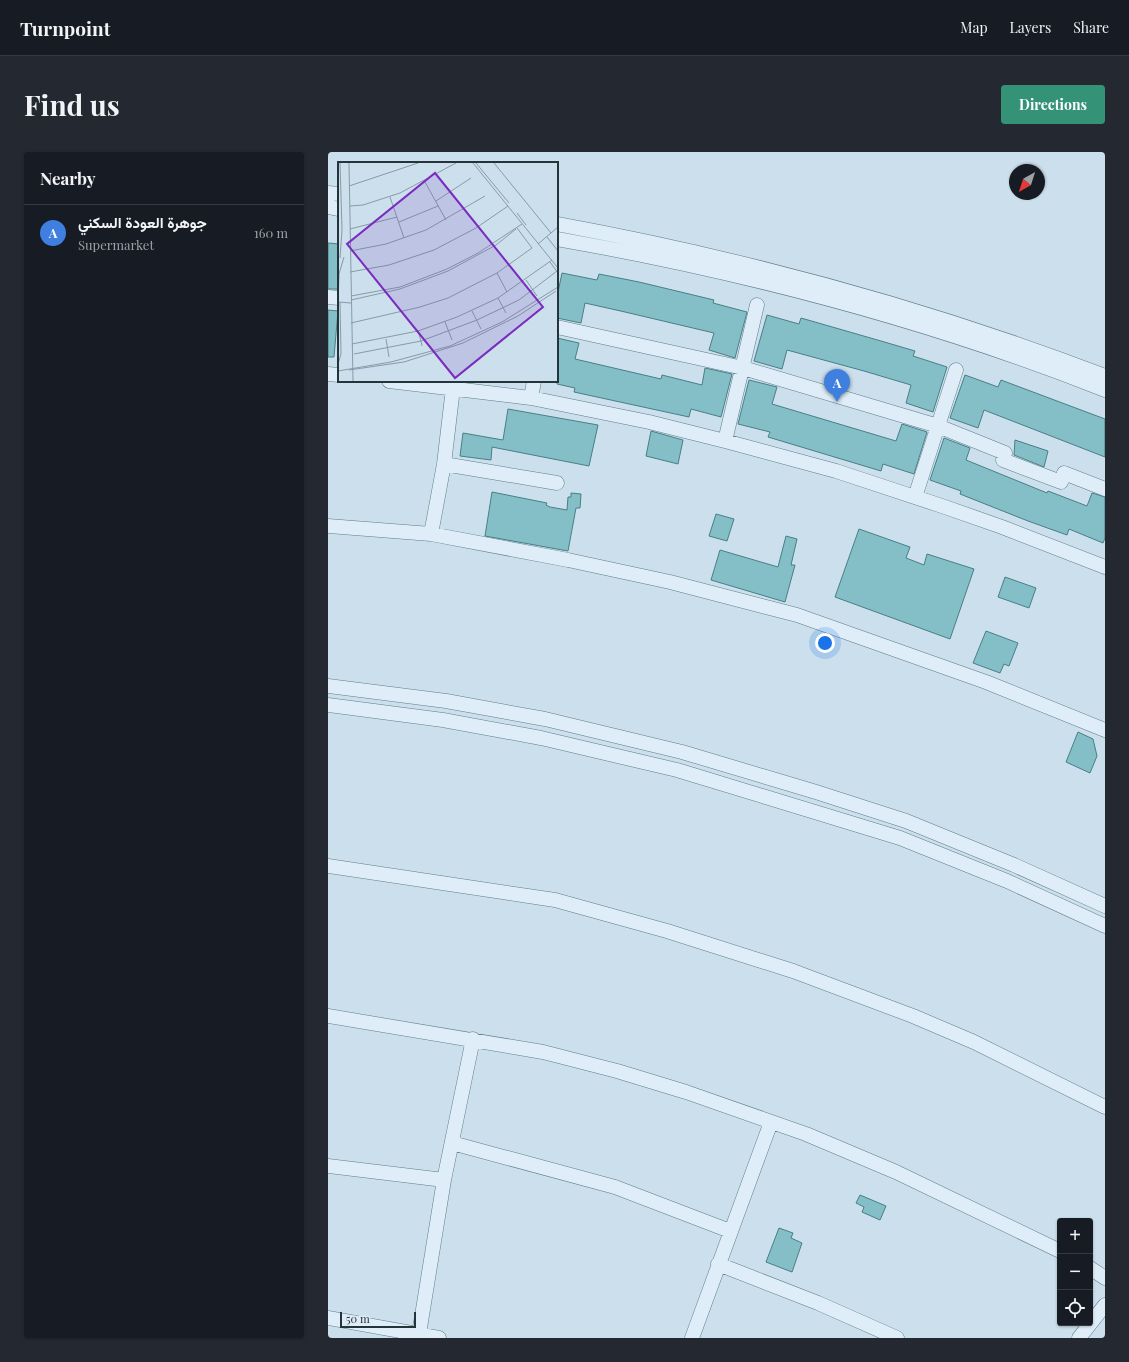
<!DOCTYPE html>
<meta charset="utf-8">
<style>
body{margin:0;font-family:"Playfair Display",Vazirmatn,serif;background:#242831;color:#f1f3f6}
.controls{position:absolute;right:12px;bottom:12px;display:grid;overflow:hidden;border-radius:4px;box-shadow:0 1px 3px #0004}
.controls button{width:36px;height:36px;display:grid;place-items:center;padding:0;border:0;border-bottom:1px solid #363941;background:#171b24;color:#f1f3f6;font:20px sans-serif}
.compass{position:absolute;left:681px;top:12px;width:36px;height:36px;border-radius:50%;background:#171b24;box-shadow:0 1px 3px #0004;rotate:219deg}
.scale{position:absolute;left:12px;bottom:10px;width:76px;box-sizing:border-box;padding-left:4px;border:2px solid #23353a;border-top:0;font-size:11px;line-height:14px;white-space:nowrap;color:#23353a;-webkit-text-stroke:3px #dbe9f4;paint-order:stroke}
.you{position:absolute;left:497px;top:491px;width:14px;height:14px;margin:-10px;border:3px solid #fff;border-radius:50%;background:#1a73e8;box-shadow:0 0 0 6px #1a73e833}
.badge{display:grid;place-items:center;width:26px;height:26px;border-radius:50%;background:#349377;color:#fff;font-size:13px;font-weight:700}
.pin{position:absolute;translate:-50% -33px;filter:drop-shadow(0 1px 2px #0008)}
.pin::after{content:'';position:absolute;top:21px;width:14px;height:12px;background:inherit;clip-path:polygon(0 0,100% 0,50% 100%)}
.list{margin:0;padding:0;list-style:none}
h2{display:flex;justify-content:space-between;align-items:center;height:52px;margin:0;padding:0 16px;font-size:17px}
h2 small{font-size:13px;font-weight:400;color:#9ea1a6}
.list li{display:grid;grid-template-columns:26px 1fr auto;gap:12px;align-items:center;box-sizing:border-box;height:56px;padding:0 16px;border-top:1px solid #363941}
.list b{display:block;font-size:15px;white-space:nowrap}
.list p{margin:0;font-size:13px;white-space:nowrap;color:#9ea1a6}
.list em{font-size:13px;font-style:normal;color:#9ea1a6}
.icon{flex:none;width:22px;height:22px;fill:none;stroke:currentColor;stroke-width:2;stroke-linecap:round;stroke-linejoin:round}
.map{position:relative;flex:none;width:777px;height:1186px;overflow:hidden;border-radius:4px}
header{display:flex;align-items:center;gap:24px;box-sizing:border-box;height:56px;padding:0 20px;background:#171b24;border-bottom:1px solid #363941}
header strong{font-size:19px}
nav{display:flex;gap:22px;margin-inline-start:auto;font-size:14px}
.intro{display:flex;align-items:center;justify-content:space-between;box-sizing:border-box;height:96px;padding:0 24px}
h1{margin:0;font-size:28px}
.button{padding:10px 18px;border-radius:4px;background:#349377;color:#fff;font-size:14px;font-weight:700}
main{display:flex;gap:24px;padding:0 24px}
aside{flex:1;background:#171b24;border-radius:4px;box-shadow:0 1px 3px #0004}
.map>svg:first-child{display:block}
</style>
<header>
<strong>Turnpoint</strong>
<nav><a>Map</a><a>Layers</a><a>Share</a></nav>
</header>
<div class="intro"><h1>Find us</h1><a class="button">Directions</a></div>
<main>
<aside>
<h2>Nearby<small></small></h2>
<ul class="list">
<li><span class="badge" style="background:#3f7fe0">A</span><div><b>جوهرة العودة السكني</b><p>Supermarket</p></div><em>160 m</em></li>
</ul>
</aside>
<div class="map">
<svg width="777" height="1186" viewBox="0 0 777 1186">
<rect width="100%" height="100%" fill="#cbdfec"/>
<!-- building -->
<path fill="#84bfc7" stroke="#487f86" d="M0,91L11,92V137H0Z
M234,121L269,128L271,122L311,130L386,148L385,151L419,160L407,206L381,198L386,181L297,160L257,151L253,171L229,166V145Z
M0,158L10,159L6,205H0Z
M439,163L471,172L473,166L553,189L587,199L585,204L619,215L605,260L578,251L583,233L536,219L459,198L454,217L426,209Z
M229,186L251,191L247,207L333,227L334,223L374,233L377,216L404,222L393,265L363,257L361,265L246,240L247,236L229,232Z
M637,223L670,235L673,228L777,267V305L656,258L650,276L622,266Z
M421,228L449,235L444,252L568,289L574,272L599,280L586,322L555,312L553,319L440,285L442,280L410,272Z
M180,257L270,273L261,314L164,295L163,308L132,304L135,281L175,288Z
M323,279L355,288L350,312L318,304Z
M616,286L642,296L638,308L719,341L720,339L759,354L764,341L777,345V386L775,391L741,377L739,383L700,369L632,342L633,339L602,328Z
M687,288L720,299L716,315L686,303Z
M164,340L219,351L218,353L222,355L239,358L240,345H243V341L253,342L252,356H248L240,399L157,384Z
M388,362L406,367L399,389L381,384Z
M531,377L582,395L578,406L596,413L599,402L646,417L622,487L507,445Z
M458,384L469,387L463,413H467L457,450L383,428L392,398L450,415Z
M677,425L708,436L701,456L670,445Z
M658,479L690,491L681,514L676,512L672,521L645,511Z
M750,580L765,587L769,604L762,621L738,610Z
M532,1043L558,1054L552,1068L534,1060L536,1055L528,1051Z
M451,1076L465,1081L463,1086L474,1091L464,1120L438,1110Z"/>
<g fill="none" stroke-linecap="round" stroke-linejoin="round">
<!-- minor casing -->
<g stroke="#607e88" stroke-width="15">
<path id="minor" d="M0,41L11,42
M0,55L11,57
M229,72C419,107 597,155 777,224
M229,87C416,120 600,168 777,238
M0,145L11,146
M229,175L415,216L610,274L677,301L675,308L733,330L736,321L777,337
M0,222L11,223
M61,229L203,246L321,270L397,289L508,319L614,354L674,375L777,415
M203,246L206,229
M397,289L429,153
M116,312L229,331
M587,345L628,218
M0,374L103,382L240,408L342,430L469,463L658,530L777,578
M103,382L116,312L125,236
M0,534L118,549L217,567L354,600L488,640L578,669L686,713L777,754
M0,553L115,568L213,586L349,618L572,686L679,729L777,774
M0,714L227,748L339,779L465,819L585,864L646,890L777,955
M0,864L215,900L289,919L358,940L478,982L568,1020L732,1099
M124,991L287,1035L402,1079
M0,1014L116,1028
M390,1112L490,1151L569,1186
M762,1116L777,1126
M0,1166L111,1186
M91,1182L116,1028L145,887
M364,1186L443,970
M751,1186L777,1153"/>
</g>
<!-- minor -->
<use href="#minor" stroke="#deedf7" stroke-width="14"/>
</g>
<!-- overview -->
<g transform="translate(10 10)">
<rect width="220" height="220" fill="#cbdfec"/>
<path fill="none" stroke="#889ba5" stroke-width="1" d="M11,1L15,219M135,1L220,106M138,1L171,41M156,1L213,71M87,20L108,58M11,24L80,1M52,35L66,76M98,39L133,16M12,44L25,43L62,31L118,1M179,51L188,63M61,60L100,44M12,67L59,55M209,75L220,89M200,82L220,65M12,89L48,82L88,68L147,34M2,96L4,68L2,1M212,100L220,111M12,110L51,103L96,88L138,66L170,44M159,111L169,130M188,118L199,134M13,134L62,125L109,107L140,91L184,62M160,136L168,151M13,138L62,127L110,109L158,83L178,67M0,140L1,112L6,95M0,140L13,141M134,149L143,167M107,160L114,178M13,161L82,145L110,136L159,111L194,86L179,66M48,177L51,195M14,182L80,169L119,155L160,136L214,98M84,184L83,179L139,158L181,138L219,109M16,192L83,179L80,169M0,202L3,192L2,140M11,208L66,200L125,181L180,154L218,129M0,209L53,200L112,184L164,160L220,125"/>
<path fill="#7b2cbf" fill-opacity="0.15" stroke="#7b2cbf" stroke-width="2" d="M97,11L205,145L117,216L9,82Z"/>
<rect width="220" height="220" fill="none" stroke="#23353a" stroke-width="2"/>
</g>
</svg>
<div class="controls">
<button>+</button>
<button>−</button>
<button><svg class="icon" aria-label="locate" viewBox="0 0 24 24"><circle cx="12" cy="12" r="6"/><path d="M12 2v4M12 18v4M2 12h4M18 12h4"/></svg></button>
</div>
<svg class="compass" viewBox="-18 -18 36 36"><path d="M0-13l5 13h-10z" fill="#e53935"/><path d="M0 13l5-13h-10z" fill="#9ea1a6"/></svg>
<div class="scale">50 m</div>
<div class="you"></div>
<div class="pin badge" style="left:509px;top:250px;background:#3f7fe0">A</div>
</div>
</main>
